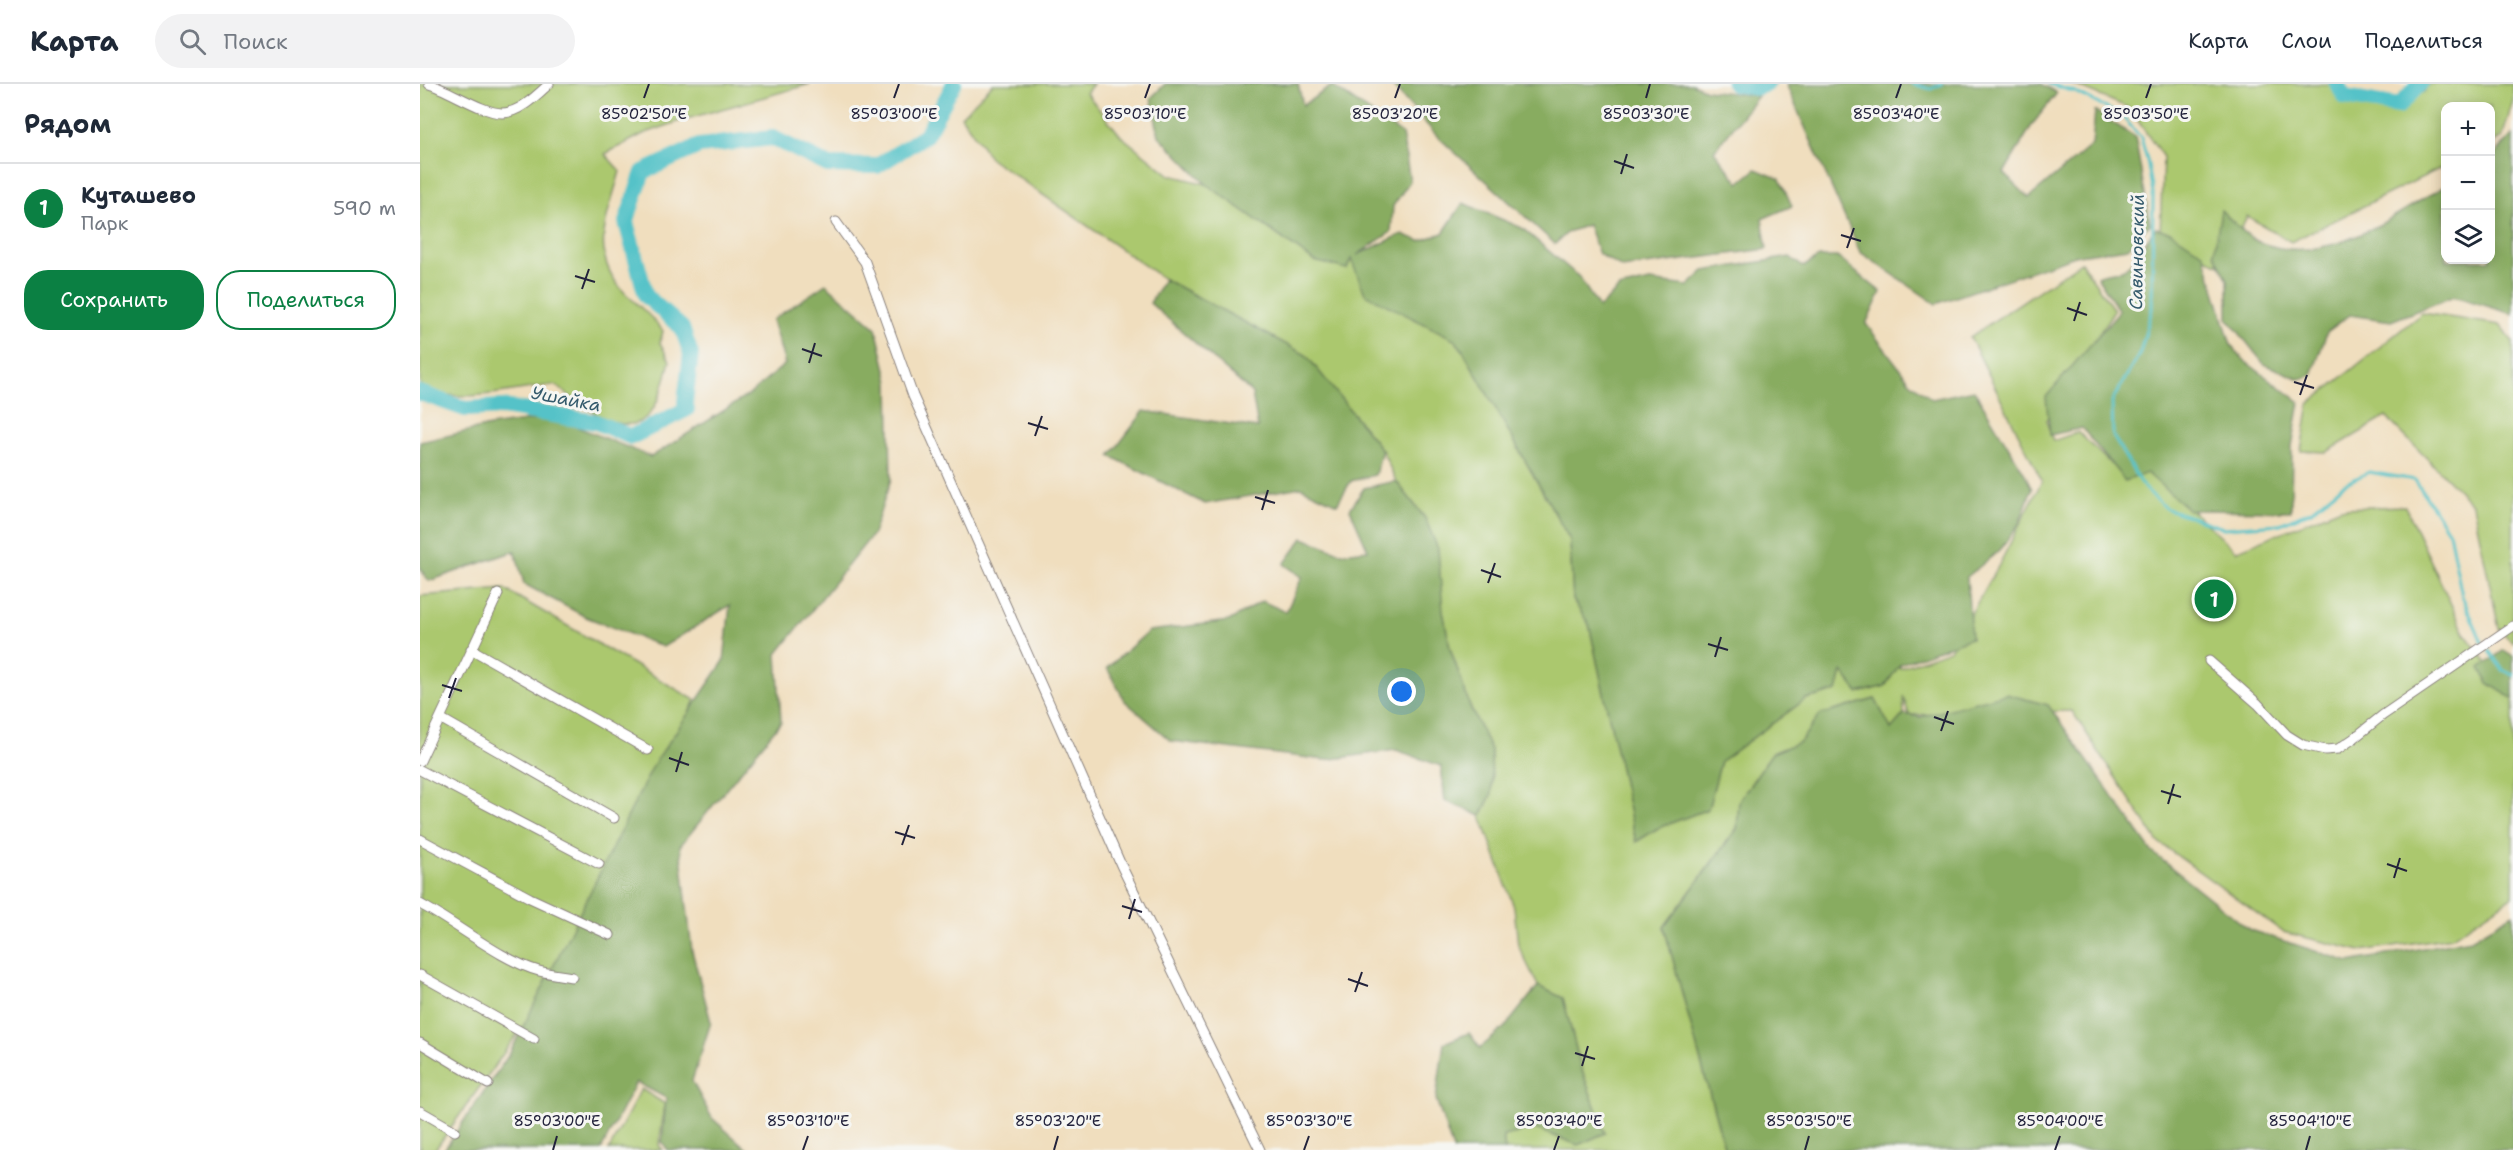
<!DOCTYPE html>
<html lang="ru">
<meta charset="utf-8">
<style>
body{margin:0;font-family:"Shantell Sans",sans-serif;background:#f2f2f3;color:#1f2937}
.controls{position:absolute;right:18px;top:18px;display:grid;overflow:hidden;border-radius:12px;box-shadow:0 3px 15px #0003}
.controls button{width:54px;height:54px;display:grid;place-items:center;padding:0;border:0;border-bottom:2px solid #e0e1e3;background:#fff;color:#1f2937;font:30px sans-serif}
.you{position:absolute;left:982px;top:608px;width:21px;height:21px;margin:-15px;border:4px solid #fff;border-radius:50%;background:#1a73e8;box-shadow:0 0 0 9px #1a73e833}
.badge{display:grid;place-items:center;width:39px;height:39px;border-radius:50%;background:#0b8043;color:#fff;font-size:20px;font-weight:700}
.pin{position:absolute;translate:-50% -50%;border:3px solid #fff;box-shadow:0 2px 6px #0006}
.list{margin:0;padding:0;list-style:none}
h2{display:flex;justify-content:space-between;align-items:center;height:78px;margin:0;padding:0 24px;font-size:26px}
h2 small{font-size:20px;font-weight:400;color:#747a83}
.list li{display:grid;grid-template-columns:39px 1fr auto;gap:18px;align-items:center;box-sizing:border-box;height:90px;padding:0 24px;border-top:2px solid #e0e1e3}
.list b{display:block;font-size:22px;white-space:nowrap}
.list p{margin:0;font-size:20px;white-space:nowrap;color:#747a83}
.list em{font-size:20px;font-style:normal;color:#747a83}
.actions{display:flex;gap:12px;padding:18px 24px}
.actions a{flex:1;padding:14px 0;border:2px solid #0b8043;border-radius:24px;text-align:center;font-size:21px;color:#0b8043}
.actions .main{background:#0b8043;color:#fff}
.icon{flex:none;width:33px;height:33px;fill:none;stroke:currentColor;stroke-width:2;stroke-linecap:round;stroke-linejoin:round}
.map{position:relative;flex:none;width:2093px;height:1066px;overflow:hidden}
header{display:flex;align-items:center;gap:36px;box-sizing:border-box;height:84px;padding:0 30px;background:#fff;border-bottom:2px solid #e0e1e3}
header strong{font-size:28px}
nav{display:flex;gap:33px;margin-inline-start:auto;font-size:21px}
.search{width:420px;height:54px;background:#f2f2f3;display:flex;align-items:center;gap:15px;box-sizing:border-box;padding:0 21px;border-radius:33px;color:#747a83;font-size:22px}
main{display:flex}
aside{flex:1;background:#fff}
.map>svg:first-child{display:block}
</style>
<header>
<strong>Карта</strong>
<div class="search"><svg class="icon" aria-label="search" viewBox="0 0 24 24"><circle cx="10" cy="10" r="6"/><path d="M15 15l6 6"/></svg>Поиск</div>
<nav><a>Карта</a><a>Слои</a><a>Поделиться</a></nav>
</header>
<main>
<aside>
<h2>Рядом<small></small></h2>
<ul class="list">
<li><span class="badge">1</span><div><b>Куташево</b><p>Парк</p></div><em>590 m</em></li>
</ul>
<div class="actions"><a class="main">Сохранить</a><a>Поделиться</a></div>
</aside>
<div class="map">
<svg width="2093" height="1066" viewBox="0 0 2093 1066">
<rect width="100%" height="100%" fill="#f6f6f2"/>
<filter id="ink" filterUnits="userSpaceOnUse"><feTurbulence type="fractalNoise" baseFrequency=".0167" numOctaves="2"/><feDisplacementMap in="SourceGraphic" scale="12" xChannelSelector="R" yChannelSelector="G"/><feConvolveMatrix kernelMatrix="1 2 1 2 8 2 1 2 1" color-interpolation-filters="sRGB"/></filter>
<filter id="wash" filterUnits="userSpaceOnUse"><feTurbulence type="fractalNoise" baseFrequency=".008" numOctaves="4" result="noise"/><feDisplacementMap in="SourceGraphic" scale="24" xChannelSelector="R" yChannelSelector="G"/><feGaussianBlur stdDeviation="1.35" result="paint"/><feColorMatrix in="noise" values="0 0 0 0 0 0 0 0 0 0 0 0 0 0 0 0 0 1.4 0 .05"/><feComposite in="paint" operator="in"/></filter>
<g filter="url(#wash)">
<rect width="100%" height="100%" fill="#f0debe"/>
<!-- green -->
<path fill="#abc86e" stroke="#667554" stroke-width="1.5" d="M0,0H390L263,36L223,50L185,70L200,87C188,133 167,171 206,210C219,222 232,232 243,247L240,259L250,277C246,292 242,311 233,325C209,364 159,318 135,301C100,304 62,315 27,311C18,310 8,305 0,302Z
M573,0H673L666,9L701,52L750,91L786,100L894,177L931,174L1003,238L1034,255L1042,265L1150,456L1153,516L1169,540L1216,758L1238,744L1288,725L1301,677L1386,615L1417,607L1422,588L1439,609L1465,602L1480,580V584L1530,566L1579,481L1622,397L1550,253L1661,178L1694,226L1626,336L1633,357L1658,348L1703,392L1727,385L1816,467L1921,424L1985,422L2045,550L2093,612V812L2032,853L1941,867L1863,848L1737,757L1652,627L1489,631L1483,612L1484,630L1471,645L1455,615L1400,631L1380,658L1352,669L1319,717L1317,744L1244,843L1305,1066H1085L1083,1052L1116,1045L1158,1061L1185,1049L1161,984L1143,914L1118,902L1098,861L1094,823L1061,732L1072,709L1071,666L1051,625L1030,564L1005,434L976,397L962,366L886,271L744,195L570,74L541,32Z
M1652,0H1917L1950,21L2004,8L2008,0H2093V17L2082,54L2071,60L2070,22H2026L2025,82L1871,158L1827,132L1805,184L1740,150L1743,73L1709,24Z
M2002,229L2080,241L2093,258V559L2079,545L2053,421L1966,333L1907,368L1881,367L1889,320Z
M84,505L275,616L166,853L15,1066H0V512Z
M221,1005L245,1020L239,1061L243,1066H189Z"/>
<!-- forest -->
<path fill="#88ac61" stroke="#55674e" stroke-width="1.5" d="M745,0H878L883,21L912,2L982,50L990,97L973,122L971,148L937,171L982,150L1000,157L1023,149L1043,119L1102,144L1159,193L1179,224L1199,204L1230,197L1268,202L1284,187L1370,173L1383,183L1399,173H1417L1461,208L1446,240L1490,298L1512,315L1554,306L1605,390L1612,405L1599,440L1581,465L1547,493L1551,554L1480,580L1465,602L1438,609L1422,588L1417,607L1386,615L1301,677L1288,725L1238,744L1216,758L1169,540L1153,516L1150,456L1042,265L1034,255L945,210L931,175L927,185L894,177L786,100L739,52L731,14Z
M971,0H1272L1286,6L1338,12L1294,67L1319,99L1336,85L1360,95L1372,122L1342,135L1347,165L1202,184L1179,170L1168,141L1148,148L1135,160L1017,52Z
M1366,0H1621L1637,9L1612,41L1584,89L1609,114L1672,61L1675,27L1715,53L1730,140L1708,164L1658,171L1516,220L1440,168Z
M2093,50V230L2034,212L1971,237L1930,231L1907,248L1892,291L1880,295L1844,280L1808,235V196L1794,169L1801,126C1812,136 1826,153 1839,158C1907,185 1970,133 2025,102L2026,176H2070L2071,75Z
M1736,144L1751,148L1784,170L1811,261L1826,278L1880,318L1872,362L1871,427L1769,426L1727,389L1705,397L1662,344L1630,351L1626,313L1699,227L1677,192C1685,188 1697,189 1704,185C1720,174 1723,157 1736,144Z
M744,195L886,271L962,366L955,391L931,397L917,420L881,403L785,420L690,372L724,327L838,344L832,309L730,219Z
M406,200L456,244L469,298L471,395L453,450L357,570L361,638L260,762L272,867L291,938L272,997L292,1034L328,1066H248L242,1058L246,1014L216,998L181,1066H24L90,969L234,680L304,577L310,521L243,563L166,533L104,500L95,467L9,497L0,485V358L70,342L133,333L231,373L330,310L365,280L352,236Z
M976,397L1005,434L1018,465L1023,527L1030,564L1051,625L1071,666L1072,709L1061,732L1025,717L1021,682L976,666L905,676L751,657L705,617L687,584L729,547L809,537L842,517L866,528L882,493L864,480L883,454L922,469L948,466L930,425L944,404Z
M2084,566L2093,572V615L2068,599L2060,584Z
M1586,610L1628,621L1732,768L1830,846L1929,878L2051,855L2093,830V1066H1305L1244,843L1317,745L1319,717L1352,669L1380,658L1400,631L1455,615L1471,645L1484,630L1500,633Z
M1118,902L1143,914L1161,984L1185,1049L1158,1061L1116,1045L1083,1052L1085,1066H1033L1016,1015L1024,959L1049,949L1060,964L1086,942Z"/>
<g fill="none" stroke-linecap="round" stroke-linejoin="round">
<!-- stream -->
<path stroke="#54c2c8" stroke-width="3" d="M1492,0L1511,5L1522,0
M1629,0L1655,8L1702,32L1721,54L1727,76L1733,109L1732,225L1720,269L1692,317L1693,352L1721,400L1745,424L1803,444L1860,440L1891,427L1924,400L1949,388L1995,396L2029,448L2042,512L2062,558
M2069,567L2083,586L2093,591"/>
<!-- river -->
<path stroke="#54c2c8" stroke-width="16" d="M1314,0L1335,4L1347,0
M1917,0L1925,13L1979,22L2000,0
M0,309L45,325L83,323L176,338L211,353L267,325L265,318L271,270L262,244L226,212L206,138L223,88L279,62L353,54L408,81L457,82L506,51L534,0"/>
</g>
</g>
<g filter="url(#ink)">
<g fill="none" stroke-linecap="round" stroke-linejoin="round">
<!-- street casing -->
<g stroke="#89807c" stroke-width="11">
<path id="street" d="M9,0C29,6 63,29 82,29C99,29 117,11 129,0
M416,138L445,178L493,312L701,781L840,1066
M51,565L228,666
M1789,577L1838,620L1867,651L1883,661L1905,666L1918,665L1933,655L1963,631L2093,542
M20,634L194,734
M0,677L78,510
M0,686L179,780
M0,755L110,814L190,851
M0,820C36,839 82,877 119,887C130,890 141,891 152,893
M0,891L114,955
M0,959L68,1000
M0,1027L35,1047"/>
</g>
<!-- street -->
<use href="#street" stroke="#fff" stroke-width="9"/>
</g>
</g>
<!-- ticks -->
<path fill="none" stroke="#22223b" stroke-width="2" d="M224,14L229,0M474,14L479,0M725,14L730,0M975,14L980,0M1226,14L1230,0M1476,14L1481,0M1726,14L1731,0M1194,77L1214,84M1201,90L1207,70M1421,151L1441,157M1427,164L1434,144M155,192L175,198M162,205L169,185M1647,224L1667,231M1654,237L1660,218M382,265L402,272M389,279L395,259M1874,298L1894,304M1880,311L1887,291M608,339L628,345M615,352L622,332M835,413L855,419M842,426L848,406M1061,486L1081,493M1068,499L1075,479M1288,560L1308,566M1295,573L1301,553M22,601L42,607M29,614L36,594M1514,633L1534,640M1521,647L1528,627M249,674L269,681M256,688L262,668M1741,707L1761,713M1748,720L1754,700M475,748L495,754M482,761L489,741M1967,780L1987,787M1974,794L1980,774M702,822L722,828M709,835L715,815M928,895L948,902M935,908L942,888M1155,969L1175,975M1162,982L1168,962M133,1066L137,1052M383,1066L388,1052M634,1066L638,1052M884,1066L889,1052M1134,1066L1139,1052M1385,1066L1389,1052M1635,1066L1640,1052M1886,1066L1890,1052"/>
<g text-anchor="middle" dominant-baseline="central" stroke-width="6" stroke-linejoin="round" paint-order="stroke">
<!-- water labels -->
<g font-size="18" font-style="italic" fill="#345a6c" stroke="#f6f6f2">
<text transform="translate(1717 168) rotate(-89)">Савиновский</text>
<text transform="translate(146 315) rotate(11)">Ушайка</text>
</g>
</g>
<g font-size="15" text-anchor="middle" fill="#22223b" stroke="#f6f6f2" stroke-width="6" stroke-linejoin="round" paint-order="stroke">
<text x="224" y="35">85°02'50"E</text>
<text x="474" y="35">85°03'00"E</text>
<text x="725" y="35">85°03'10"E</text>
<text x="975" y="35">85°03'20"E</text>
<text x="1226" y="35">85°03'30"E</text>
<text x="1476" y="35">85°03'40"E</text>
<text x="1726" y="35">85°03'50"E</text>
<text x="137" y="1042">85°03'00"E</text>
<text x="388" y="1042">85°03'10"E</text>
<text x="638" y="1042">85°03'20"E</text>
<text x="889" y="1042">85°03'30"E</text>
<text x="1139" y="1042">85°03'40"E</text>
<text x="1389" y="1042">85°03'50"E</text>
<text x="1640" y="1042">85°04'00"E</text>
<text x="1890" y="1042">85°04'10"E</text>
</g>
</svg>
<div class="controls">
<button>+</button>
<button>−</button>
<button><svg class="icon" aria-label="layers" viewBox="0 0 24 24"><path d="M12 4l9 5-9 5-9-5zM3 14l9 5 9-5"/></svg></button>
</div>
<div class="you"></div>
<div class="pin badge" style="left:1794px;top:515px">1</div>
</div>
</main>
